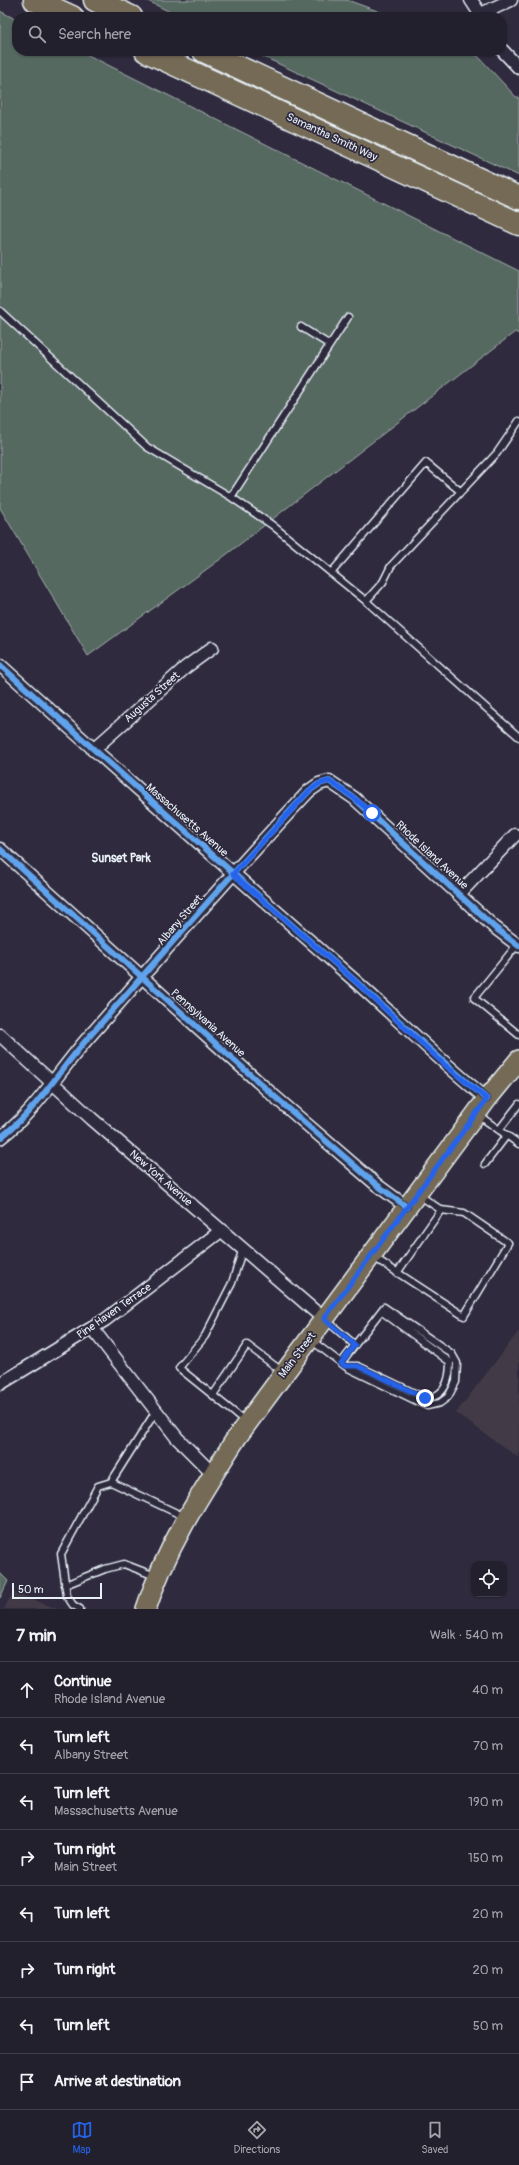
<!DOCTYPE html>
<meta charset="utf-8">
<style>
body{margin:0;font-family:Pangolin,sans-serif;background:#2b2836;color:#f1f3f6}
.controls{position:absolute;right:12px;bottom:12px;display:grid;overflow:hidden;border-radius:8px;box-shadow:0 1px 3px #0004}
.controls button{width:36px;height:36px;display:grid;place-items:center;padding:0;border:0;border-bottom:1px solid #403e4a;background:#23202e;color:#f1f3f6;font:20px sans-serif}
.scale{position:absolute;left:12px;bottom:10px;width:90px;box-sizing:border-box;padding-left:4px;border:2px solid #e8f1f8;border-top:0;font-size:11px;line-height:14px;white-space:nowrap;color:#e8f1f8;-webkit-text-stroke:3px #2f2a3d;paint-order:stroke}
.stop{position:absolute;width:12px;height:12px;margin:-9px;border:3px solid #2563eb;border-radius:50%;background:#fff}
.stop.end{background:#2563eb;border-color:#fff;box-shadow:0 1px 4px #0008}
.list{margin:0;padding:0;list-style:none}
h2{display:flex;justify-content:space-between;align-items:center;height:52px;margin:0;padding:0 16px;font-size:17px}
h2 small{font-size:13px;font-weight:400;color:#a3a3aa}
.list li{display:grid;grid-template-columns:26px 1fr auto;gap:12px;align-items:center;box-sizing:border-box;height:56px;padding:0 16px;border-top:1px solid #403e4a}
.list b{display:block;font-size:15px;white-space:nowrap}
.list p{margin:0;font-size:13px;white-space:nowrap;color:#a3a3aa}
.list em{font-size:13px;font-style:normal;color:#a3a3aa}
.icon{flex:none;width:22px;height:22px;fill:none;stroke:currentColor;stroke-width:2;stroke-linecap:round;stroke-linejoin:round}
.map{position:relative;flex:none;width:519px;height:1609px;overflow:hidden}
.search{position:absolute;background:#23202e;box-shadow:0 1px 3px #0004;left:12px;right:12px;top:12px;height:44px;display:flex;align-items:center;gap:10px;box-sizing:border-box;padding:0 14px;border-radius:16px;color:#a3a3aa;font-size:15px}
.sheet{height:500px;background:#23202e}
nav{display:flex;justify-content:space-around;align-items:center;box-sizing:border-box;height:56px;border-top:1px solid #403e4a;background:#23202e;font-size:11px;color:#a3a3aa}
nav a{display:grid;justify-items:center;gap:2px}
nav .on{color:#2563eb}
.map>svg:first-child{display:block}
</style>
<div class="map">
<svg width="519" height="1609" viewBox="0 0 519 1609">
<rect width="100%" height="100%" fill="#2f2a3d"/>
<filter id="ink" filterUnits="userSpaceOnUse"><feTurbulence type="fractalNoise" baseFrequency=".025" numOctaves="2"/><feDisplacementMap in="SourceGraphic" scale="8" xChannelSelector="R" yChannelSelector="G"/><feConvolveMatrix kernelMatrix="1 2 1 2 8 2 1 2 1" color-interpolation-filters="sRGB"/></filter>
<g filter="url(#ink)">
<!-- built -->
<path fill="#433a47" d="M519,1331V1458L456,1413Z
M13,1592L58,1609H4Z"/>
<!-- green -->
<path fill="#576961" stroke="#a0adac" d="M146,0H347L394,17H180Z
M0,11L17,20V51H80L519,271V334L515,332L222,558L88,656L0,508Z
M251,51H468L478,56L516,97H519V176Z
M0,1573L8,1581L0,1598Z"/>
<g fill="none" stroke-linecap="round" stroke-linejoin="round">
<!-- service casing -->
<g stroke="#e8f1f8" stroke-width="9">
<path id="service" d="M0,311L147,447L231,497
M348,317L231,497L272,525L366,601
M301,327L330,345
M519,421L497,453L391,566L383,582L366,601L519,737
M331,573L426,463L460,491
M517,945L474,998L519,1035
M478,1115L519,1144
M499,1130L519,1104
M485,1164L507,1135
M243,1248L232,1283L205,1336L179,1368L246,1422
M372,1256L464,1316L508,1243L464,1213L441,1210L419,1195
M397,1273L441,1210
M326,1320L355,1345
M311,1340L345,1366L348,1368L427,1406L440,1403L448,1397L456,1382L457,1363L452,1354L384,1307L341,1363
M345,1366H358L425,1398C445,1398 450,1379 450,1362L381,1311
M213,1395L247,1345L283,1372
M111,1482L185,1517
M65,1585L105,1569L124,1564L155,1576
M80,1609L73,1605L67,1596L61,1554L98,1486L111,1482L156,1411"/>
</g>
<!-- minor casing -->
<g stroke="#e8f1f8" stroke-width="15">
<path id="minor" d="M471,0L482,17
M481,14L511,0
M502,50L519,68
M0,665C117,771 235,875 353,979C398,1019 440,1061 487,1099
M93,750L186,667L212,648
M0,849L274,1096L377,1185L407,1207
M459,894L515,835
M0,1035L92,1119L324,1319
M0,1138C36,1111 58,1072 88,1038C161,956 233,871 309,791L319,784L329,781L354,798L494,927L519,946
M92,1328L177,1438L213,1474
M0,1384L105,1320L222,1230"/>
</g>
<!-- primary casing -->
<g stroke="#e8f1f8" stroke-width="22">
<path id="primary" d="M146,1609C166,1547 202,1492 237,1437L487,1099L519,1060"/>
</g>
<!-- motorway casing -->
<g stroke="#e8f1f8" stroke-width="25">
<path id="motorway" d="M35,0L72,17
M95,0L131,17
M146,51L519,224
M204,51L519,198"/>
</g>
<!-- service -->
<use href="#service" stroke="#2f2a3d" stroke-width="6"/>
<!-- minor -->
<use href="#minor" stroke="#2f2a3d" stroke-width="12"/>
<!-- primary -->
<use href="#primary" stroke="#756a55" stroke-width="19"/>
<!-- motorway -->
<use href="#motorway" stroke="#756a55" stroke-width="22"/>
<!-- cycleway casing -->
<g stroke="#2f2a3d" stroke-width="8">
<path id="cycleway" d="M0,665C117,771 235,875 353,979C398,1019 440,1061 487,1099
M0,849L274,1096L377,1185L407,1207
M0,1138C36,1111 58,1072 88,1038C161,956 233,871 309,791L319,784L329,781L354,798L494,927L519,946"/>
</g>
<!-- cycleway -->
<use href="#cycleway" stroke="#60a3ed" stroke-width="6"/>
</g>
</g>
<g fill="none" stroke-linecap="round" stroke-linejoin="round" filter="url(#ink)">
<!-- route -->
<path stroke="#2563eb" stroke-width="5" d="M372,813L354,798L329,781L319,784L309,791L233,874L354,980L446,1066L487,1099L324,1319L355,1345L341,1363L345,1366H358L425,1398"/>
</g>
<g text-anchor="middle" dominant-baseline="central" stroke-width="3.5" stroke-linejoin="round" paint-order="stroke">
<!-- street labels -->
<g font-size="11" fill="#e8f1f8" stroke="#2f2a3d">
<text transform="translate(332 137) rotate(25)">Samantha Smith Way</text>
<text transform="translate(152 697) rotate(-42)">Augusta Street</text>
<text transform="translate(187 820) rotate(41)">Massachusetts Avenue</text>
<text transform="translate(432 855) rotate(43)">Rhode Island Avenue</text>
<text transform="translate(180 920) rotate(-49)">Albany Street</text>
<text transform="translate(208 1023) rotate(42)">Pennsylvania Avenue</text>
<text transform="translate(161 1178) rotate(41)">New York Avenue</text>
<text transform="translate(114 1311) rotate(-35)">Pine Haven Terrace</text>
<text transform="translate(297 1355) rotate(-53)">Main Street</text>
</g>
<!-- neighbourhood labels -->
<g font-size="12" font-weight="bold" fill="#e8f1f8" stroke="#2f2a3d">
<text x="121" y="858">Sunset Park</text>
</g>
</g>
</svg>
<div class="controls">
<button><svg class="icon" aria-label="locate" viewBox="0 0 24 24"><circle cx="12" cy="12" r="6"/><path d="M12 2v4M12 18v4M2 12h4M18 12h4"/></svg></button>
</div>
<div class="scale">50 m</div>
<div class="stop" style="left:372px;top:813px"></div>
<div class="stop end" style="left:425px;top:1398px"></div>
<div class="search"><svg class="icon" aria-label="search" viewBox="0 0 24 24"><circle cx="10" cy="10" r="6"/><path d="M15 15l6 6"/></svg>Search here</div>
</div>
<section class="sheet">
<h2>7 min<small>Walk · 540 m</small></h2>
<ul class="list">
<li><svg class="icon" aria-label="ahead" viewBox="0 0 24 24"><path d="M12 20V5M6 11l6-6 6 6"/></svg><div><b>Continue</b><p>Rhode Island Avenue</p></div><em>40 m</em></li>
<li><svg class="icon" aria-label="left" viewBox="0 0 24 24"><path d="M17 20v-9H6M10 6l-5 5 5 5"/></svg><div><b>Turn left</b><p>Albany Street</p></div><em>70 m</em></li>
<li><svg class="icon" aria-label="left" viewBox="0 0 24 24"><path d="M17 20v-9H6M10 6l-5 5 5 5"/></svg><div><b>Turn left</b><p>Massachusetts Avenue</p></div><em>190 m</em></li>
<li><svg class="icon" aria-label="right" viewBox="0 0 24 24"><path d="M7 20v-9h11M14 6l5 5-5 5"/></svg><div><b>Turn right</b><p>Main Street</p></div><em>150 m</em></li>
<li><svg class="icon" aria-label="left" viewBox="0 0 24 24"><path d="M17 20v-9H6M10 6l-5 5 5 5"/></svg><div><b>Turn left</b></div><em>20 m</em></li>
<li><svg class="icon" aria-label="right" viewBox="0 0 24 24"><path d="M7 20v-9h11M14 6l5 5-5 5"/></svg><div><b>Turn right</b></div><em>20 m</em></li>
<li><svg class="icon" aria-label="left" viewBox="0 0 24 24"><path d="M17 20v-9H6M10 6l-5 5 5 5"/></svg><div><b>Turn left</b></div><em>50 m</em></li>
<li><svg class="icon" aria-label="arrive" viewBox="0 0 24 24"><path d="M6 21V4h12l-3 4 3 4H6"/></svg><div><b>Arrive at destination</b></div></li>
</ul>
</section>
<nav>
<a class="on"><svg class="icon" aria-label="map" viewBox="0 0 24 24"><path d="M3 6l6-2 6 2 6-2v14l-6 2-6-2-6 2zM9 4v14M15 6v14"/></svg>Map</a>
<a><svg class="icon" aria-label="directions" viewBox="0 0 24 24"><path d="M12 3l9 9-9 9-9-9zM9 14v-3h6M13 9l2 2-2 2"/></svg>Directions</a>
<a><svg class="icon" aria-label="saved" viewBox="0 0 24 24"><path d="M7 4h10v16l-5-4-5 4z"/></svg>Saved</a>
</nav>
